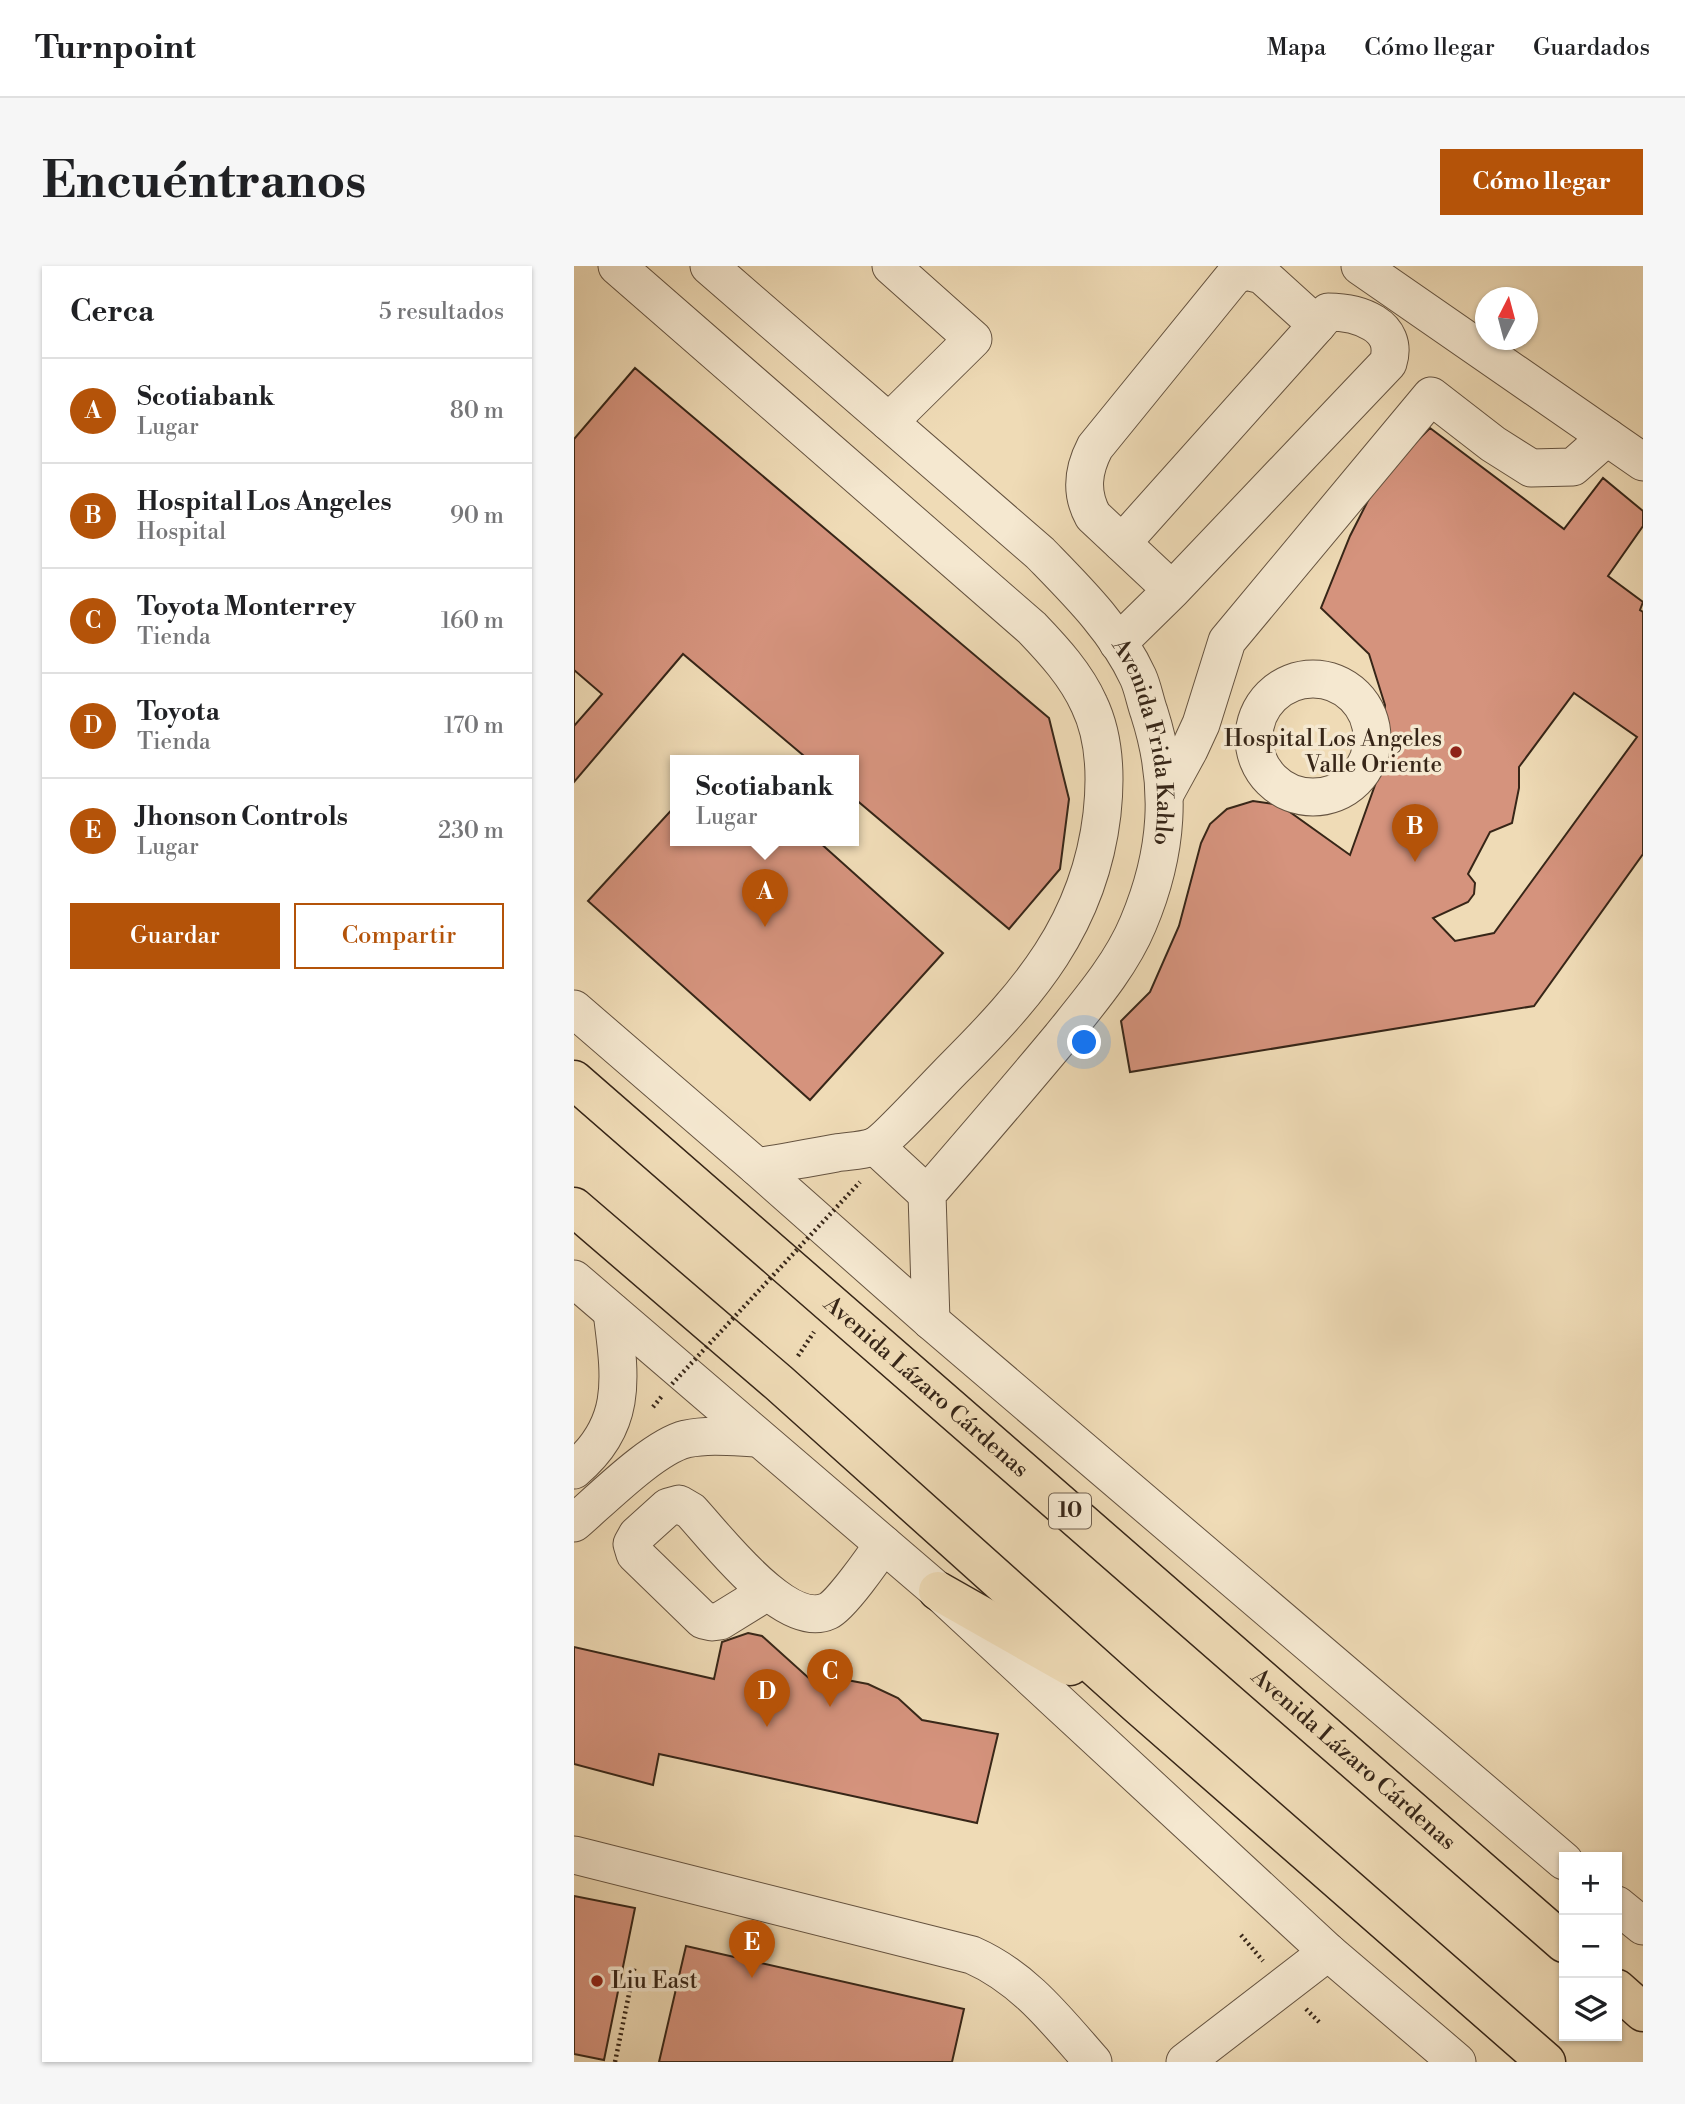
<!DOCTYPE html>
<html lang="es">
<meta charset="utf-8">
<style>
body{margin:0;font-family:"Libre Bodoni",serif;background:#f6f6f6;color:#202124}
.controls{position:absolute;right:21px;bottom:21px;display:grid;overflow:hidden;border-radius:0px;box-shadow:0 2px 5px #0004}
.controls button{width:63px;height:63px;display:grid;place-items:center;padding:0;border:0;border-bottom:2px solid #e0e0e0;background:#fff;color:#202124;font:35px sans-serif}
.compass{position:absolute;left:901px;top:21px;width:63px;height:63px;border-radius:50%;background:#fff;box-shadow:0 2px 5px #0004;rotate:6deg}
.you{position:absolute;left:511px;top:777px;width:24px;height:24px;margin:-18px;border:5px solid #fff;border-radius:50%;background:#1a73e8;box-shadow:0 0 0 10px #1a73e833}
.badge{display:grid;place-items:center;width:46px;height:46px;border-radius:50%;background:#b45309;color:#fff;font-size:23px;font-weight:700}
.pin{position:absolute;translate:-50% -58px;filter:drop-shadow(0 2px 4px #0008)}
.pin::after{content:'';position:absolute;top:37px;width:24px;height:21px;background:inherit;clip-path:polygon(0 0,100% 0,50% 100%)}
.popup{position:absolute;left:96px;top:489px;width:189px;height:91px;box-sizing:border-box;display:grid;place-content:center;border-radius:0px;background:#fff;filter:drop-shadow(0 2px 5px #0005);font-size:23px;white-space:nowrap;color:#757577}
.popup b{font-size:26px;color:#202124}
.popup::after{content:'';position:absolute;left:50%;top:100%;margin-left:-14px;border:14px solid transparent;border-top-color:#fff}
.list{margin:0;padding:0;list-style:none}
h2{display:flex;justify-content:space-between;align-items:center;height:91px;margin:0;padding:0 28px;font-size:30px}
h2 small{font-size:23px;font-weight:400;color:#757577}
.list li{display:grid;grid-template-columns:46px 1fr auto;gap:21px;align-items:center;box-sizing:border-box;height:105px;padding:0 28px;border-top:2px solid #e0e0e0}
.list b{display:block;font-size:26px;white-space:nowrap}
.list p{margin:0;font-size:23px;white-space:nowrap;color:#757577}
.list em{font-size:23px;font-style:normal;color:#757577}
.actions{display:flex;gap:14px;padding:21px 28px}
.actions a{flex:1;padding:16px 0;border:2px solid #b45309;border-radius:0px;text-align:center;font-size:24px;color:#b45309}
.actions .main{background:#b45309;color:#fff}
.icon{flex:none;width:38px;height:38px;fill:none;stroke:currentColor;stroke-width:2;stroke-linecap:round;stroke-linejoin:round}
.map{position:relative;flex:none;width:1069px;height:1796px;overflow:hidden;border-radius:0px}
header{display:flex;align-items:center;gap:42px;box-sizing:border-box;height:98px;padding:0 35px;background:#fff;border-bottom:2px solid #e0e0e0}
header strong{font-size:33px}
nav{display:flex;gap:38px;margin-inline-start:auto;font-size:24px}
.intro{display:flex;align-items:center;justify-content:space-between;box-sizing:border-box;height:168px;padding:0 42px}
h1{margin:0;font-size:49px}
.button{padding:18px 32px;border-radius:0px;background:#b45309;color:#fff;font-size:24px;font-weight:700}
main{display:flex;gap:42px;padding:0 42px}
aside{flex:1;background:#fff;border-radius:0px;box-shadow:0 2px 5px #0004}
.map>svg:first-child{display:block}
</style>
<header>
<strong>Turnpoint</strong>
<nav><a>Mapa</a><a>Cómo llegar</a><a>Guardados</a></nav>
</header>
<div class="intro"><h1>Encuéntranos</h1><a class="button">Cómo llegar</a></div>
<main>
<aside>
<h2>Cerca<small>5 resultados</small></h2>
<ul class="list">
<li><span class="badge">A</span><div><b>Scotiabank</b><p>Lugar</p></div><em>80 m</em></li>
<li><span class="badge">B</span><div><b>Hospital Los Angeles</b><p>Hospital</p></div><em>90 m</em></li>
<li><span class="badge">C</span><div><b>Toyota Monterrey</b><p>Tienda</p></div><em>160 m</em></li>
<li><span class="badge">D</span><div><b>Toyota</b><p>Tienda</p></div><em>170 m</em></li>
<li><span class="badge">E</span><div><b>Jhonson Controls</b><p>Lugar</p></div><em>230 m</em></li>
</ul>
<div class="actions"><a class="main">Guardar</a><a>Compartir</a></div>
</aside>
<div class="map">
<svg width="1069" height="1796" viewBox="0 0 1069 1796">
<rect width="100%" height="100%" fill="#efdbb6"/>
<filter id="stains"><feTurbulence type="fractalNoise" baseFrequency=".00286" numOctaves="4"/><feColorMatrix values="0 0 0 0 .2 0 0 0 0 .09 0 0 0 0 .02 0 0 0 .5 -.17"/></filter>
<radialGradient id="worn" r=".72"><stop offset=".6" stop-color="#630" stop-opacity="0"/><stop offset="1" stop-color="#630" stop-opacity=".3"/></radialGradient>
<!-- building -->
<path fill="#d5937d" stroke="#372618" stroke-width="2" fill-rule="evenodd" d="M61,102L475,452L495,533L486,603L435,663L280,532V495H236L109,388L0,516V173Z
M856,162L990,263L1029,212L1069,245V260L1034,310L1069,336L1066,344L1069,346V588L960,740L556,806L547,755L576,726L605,660L627,577L636,558L653,543L679,535L706,539L776,589L806,505L811,439L795,388L747,342L776,270L805,213ZM1000,427L1063,471L920,667L881,675L859,652L894,636L900,628L901,617L894,608L916,566L938,557L945,522V501Z
M0,404L28,428L0,460Z
M102,539V575H244L369,687L236,834L14,635Z
M174,1367L188,1370L238,1415L257,1411L294,1418L324,1432L348,1454L424,1468L403,1557L85,1488L79,1519L0,1498V1381L140,1413L148,1376Z
M0,1630L61,1642L30,1794L0,1788Z
M112,1680L390,1743L378,1796H85Z"/>
<g fill="none" stroke-linecap="round" stroke-linejoin="round">
<!-- minor casing -->
<g stroke="#655340" stroke-width="39">
<g id="minor">
<path d="M43,0L458,362C480,385 502,409 515,438C531,471 532,512 528,548C515,659 455,727 379,803C366,816 310,877 299,881C287,885 274,885 262,887C236,892 210,896 183,901"/>
<path id="s1" d="M135,0L466,287C502,324 542,363 564,411C569,422 571,435 575,446C599,520 594,587 564,658C547,699 515,736 487,771C443,824 398,876 353,928L357,1055"/>
<path d="M786,0L1069,196"/>
<path d="M315,156L399,73L317,0"/>
<path d="M548,277L743,59"/>
<path d="M544,377L598,324L814,97C826,59 784,46 754,46L743,59L688,9L672,5L660,10L521,181C509,204 506,226 519,250L598,324"/>
<circle cx="739" cy="472" r="59"/>
<path d="M592,526L615,484L627,458L653,375L857,130L919,178L957,202L999,201L1033,171"/>
<path d="M0,743L183,901L357,1055L990,1595"/>
<path d="M301,880L353,928"/>
<path d="M0,1013L364,1325L754,1686L883,1796"/>
<path d="M0,1204C55,1158 46,1110 38,1046"/>
<path d="M0,1257C27,1234 79,1181 112,1173C135,1168 160,1171 183,1172"/>
<path d="M193,1326L146,1355L138,1356L129,1354L61,1288L58,1278L63,1269L94,1241L105,1238L117,1245C143,1273 212,1365 254,1345C267,1339 300,1292 309,1278"/>
<path d="M0,1589L398,1689C450,1712 482,1754 519,1796"/>
<path d="M1043,1639L1069,1660"/>
<path d="M611,1796L754,1686"/>
</g>
</g>
<!-- highway casing -->
<g stroke="#372618" stroke-width="41">
<g id="highway">
<path id="s2" d="M0,814L990,1677"/>
<path d="M0,941L205,1117L564,1439L972,1796"/>
<path d="M364,1325L496,1400"/>
<path d="M1043,1723L1069,1746"/>
</g>
</g>
<!-- path -->
<path stroke="#372618" stroke-width="4.5" stroke-dasharray="2 3.5" stroke-linecap="butt" d="M224,1090L240,1066
M79,1141L88,1130
M667,1669L689,1695
M732,1743L745,1756
M41,1796L61,1699"/>
<!-- minor -->
<use href="#minor" stroke="#f5e8d0" stroke-width="37"/>
<!-- highway -->
<use href="#highway" stroke="#efdbb6" stroke-width="38"/>
<!-- path-bridge -->
<path stroke="#372618" stroke-width="4.5" stroke-dasharray="2 3.5" stroke-linecap="butt" d="M98,1118L286,916"/>
</g>
<!-- markers -->
<g fill="#8f2418" stroke="#f5e8d0" stroke-width="2.5">
<circle cx="882" cy="486" r="7"/>
<circle cx="23" cy="1715" r="7"/>
</g>
<g text-anchor="middle" dominant-baseline="central" stroke-width="7" stroke-linejoin="round" paint-order="stroke">
<!-- shield labels -->
<rect fill="#f5e8d0" stroke="#70604f" stroke-width="2" x="475" y="1227.5" width="42" height="35" rx="5"/>
<g font-size="21" font-weight="bold" fill="#372618">
<text x="496" y="1245">10</text>
</g>
<!-- poi labels -->
<g font-size="23" fill="#372618" stroke="#f5e8d0" text-anchor="end">
<text x="868" y="473">Hospital Los Angeles<tspan x="868" dy="26">Valle Oriente</tspan></text>
<text x="37" y="1715" text-anchor="start">Liu East</text>
</g>
<!-- street labels -->
<g font-size="23" fill="#372618" stroke="#f5e8d0">
<text stroke="none"><textPath href="#s1" startOffset="662">Avenida Frida Kahlo</textPath></text>
<text stroke="none"><textPath href="#s2" startOffset="467">Avenida Lázaro Cárdenas</textPath></text>
<text stroke="none"><textPath href="#s2" startOffset="1034">Avenida Lázaro Cárdenas</textPath></text>
</g>
</g>
<rect width="100%" height="100%" filter="url(#stains)"/>
<rect width="100%" height="100%" fill="url(#worn)"/>
</svg>
<div class="controls">
<button>+</button>
<button>−</button>
<button><svg class="icon" aria-label="layers" viewBox="0 0 24 24"><path d="M12 4l9 5-9 5-9-5zM3 14l9 5 9-5"/></svg></button>
</div>
<svg class="compass" viewBox="-18 -18 36 36"><path d="M0-13l5 13h-10z" fill="#e53935"/><path d="M0 13l5-13h-10z" fill="#757577"/></svg>
<div class="you"></div>
<div class="pin badge" style="left:191px;top:661px">A</div>
<div class="popup"><b>Scotiabank</b>Lugar</div>
<div class="pin badge" style="left:841px;top:596px">B</div>
<div class="pin badge" style="left:256px;top:1441px">C</div>
<div class="pin badge" style="left:193px;top:1461px">D</div>
<div class="pin badge" style="left:178px;top:1712px">E</div>
</div>
</main>
